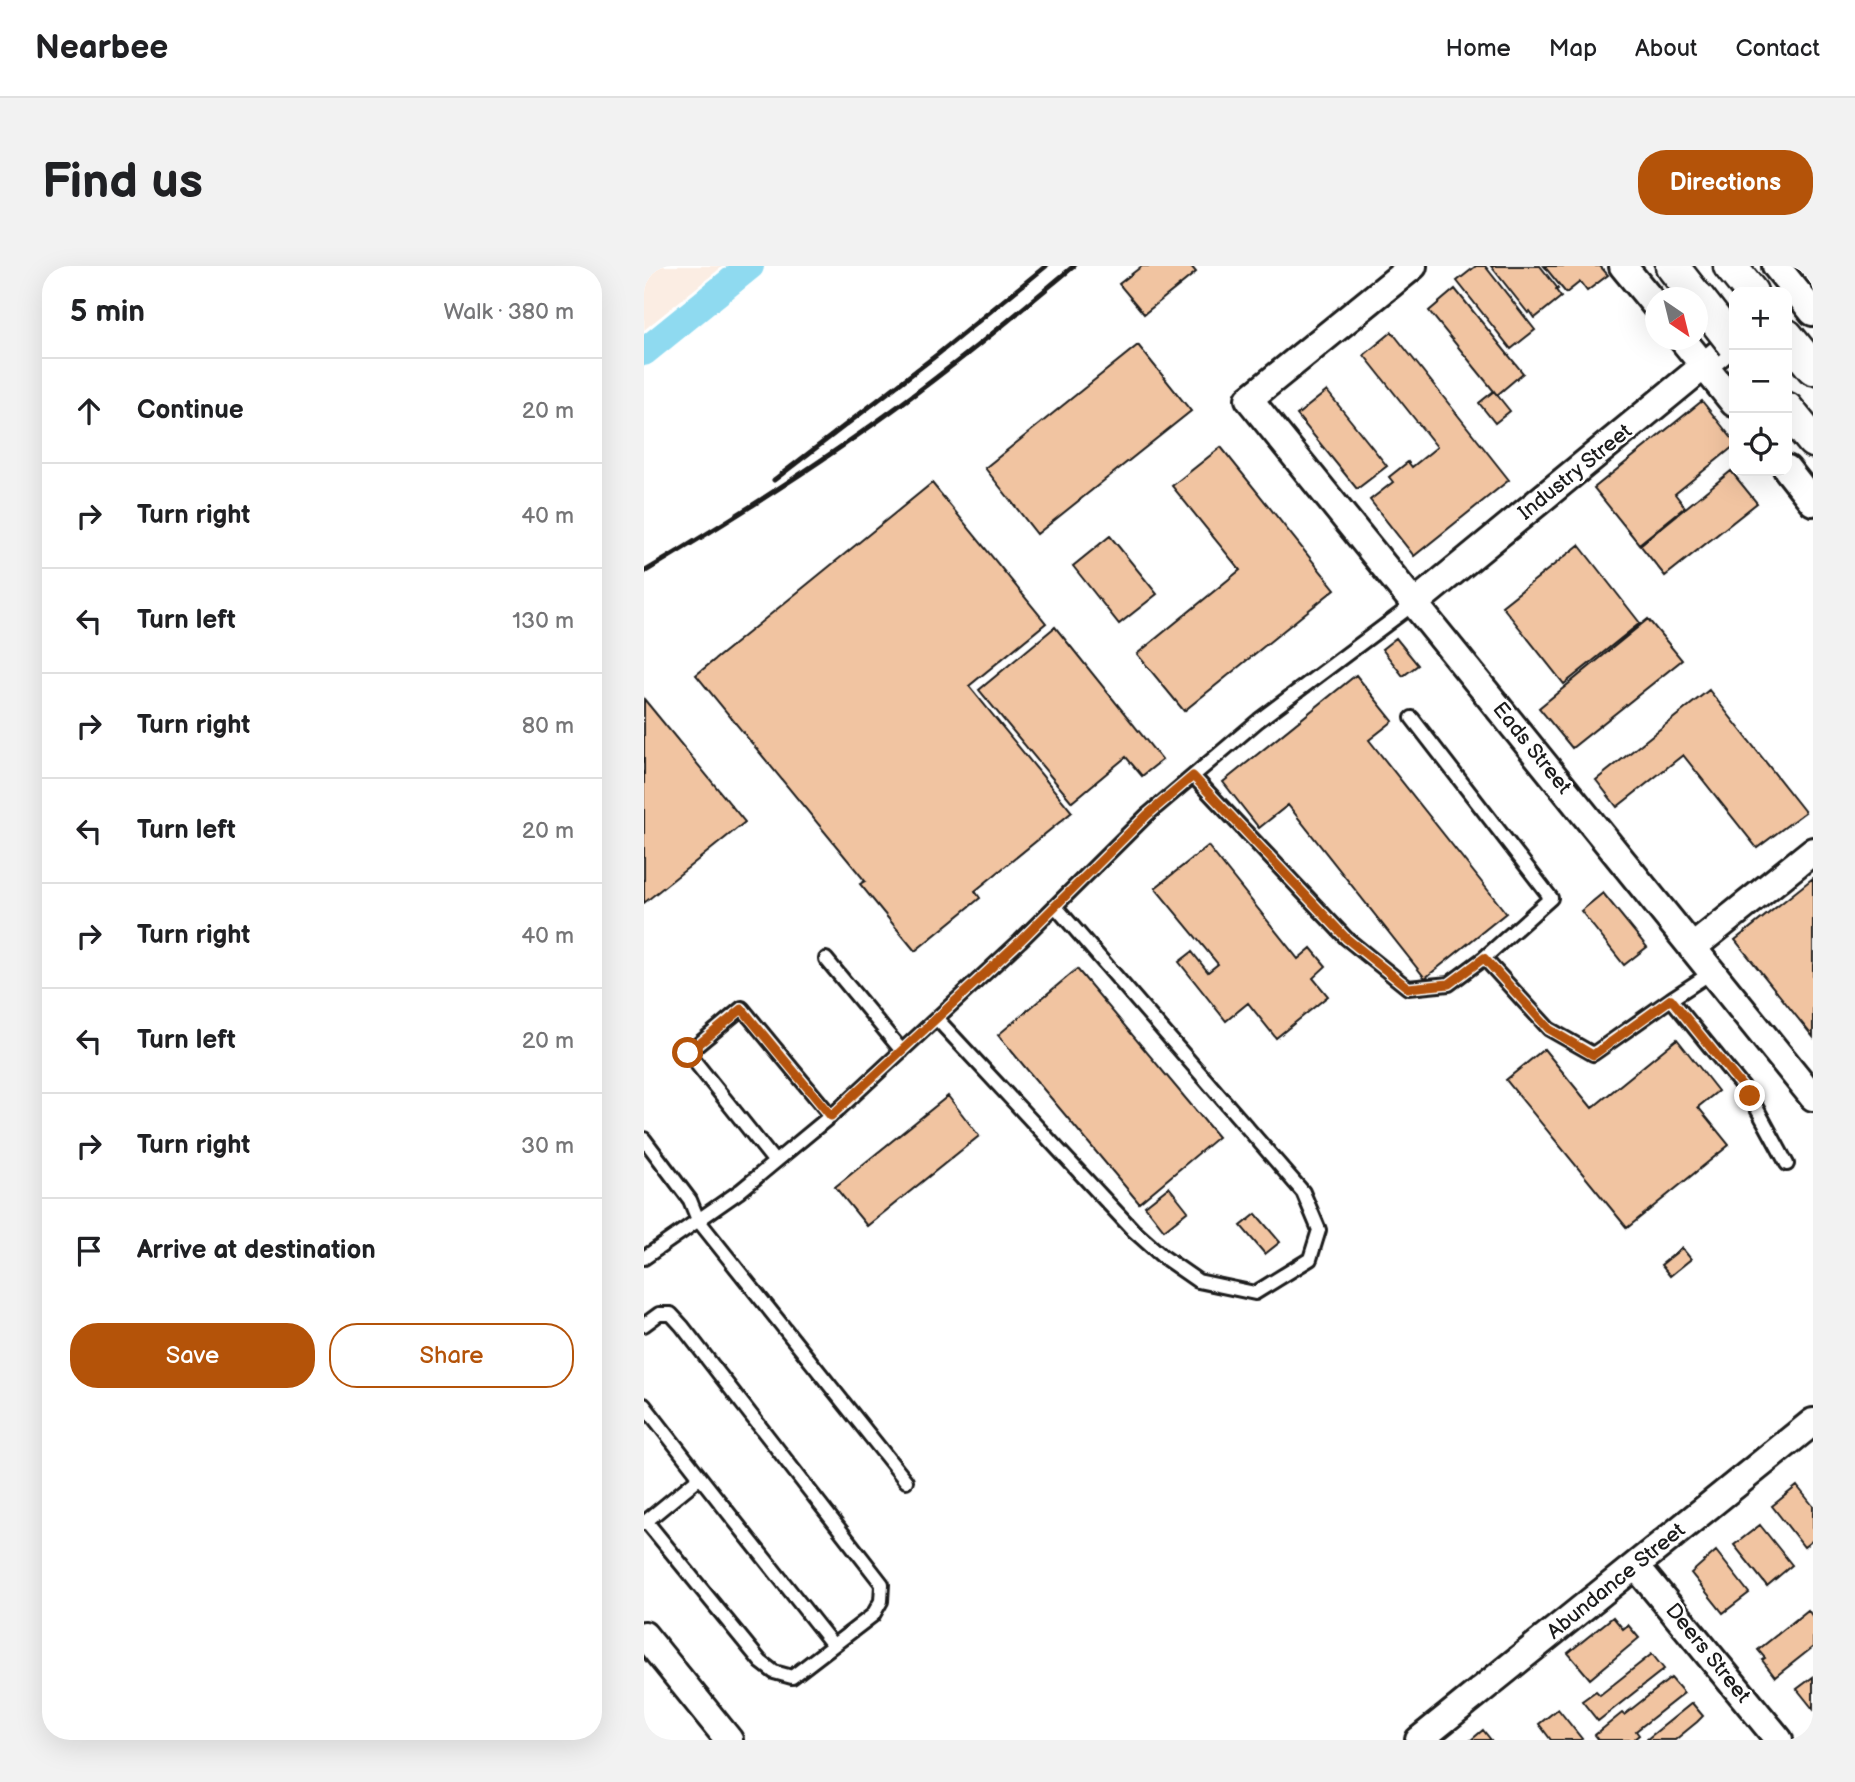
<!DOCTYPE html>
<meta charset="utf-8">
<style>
body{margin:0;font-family:"Balsamiq Sans",sans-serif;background:#f2f2f2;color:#202124}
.controls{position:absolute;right:21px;top:21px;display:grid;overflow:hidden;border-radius:14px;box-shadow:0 7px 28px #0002}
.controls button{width:63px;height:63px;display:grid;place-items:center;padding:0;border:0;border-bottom:2px solid #e0e0e0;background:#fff;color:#202124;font:35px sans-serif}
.compass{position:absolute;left:1001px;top:21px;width:63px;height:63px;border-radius:50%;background:#fff;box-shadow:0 7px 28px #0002;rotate:145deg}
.stop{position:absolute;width:21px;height:21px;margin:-16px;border:5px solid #b45309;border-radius:50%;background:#fff}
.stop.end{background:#b45309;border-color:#fff;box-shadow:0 2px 7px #0008}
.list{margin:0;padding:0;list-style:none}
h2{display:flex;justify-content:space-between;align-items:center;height:91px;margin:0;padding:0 28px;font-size:30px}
h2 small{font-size:23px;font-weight:400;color:#757577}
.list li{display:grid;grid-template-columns:46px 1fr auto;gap:21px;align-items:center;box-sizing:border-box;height:105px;padding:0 28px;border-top:2px solid #e0e0e0}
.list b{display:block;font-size:26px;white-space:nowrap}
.list em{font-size:23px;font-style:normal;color:#757577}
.actions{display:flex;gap:14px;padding:21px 28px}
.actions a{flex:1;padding:16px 0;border:2px solid #b45309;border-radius:28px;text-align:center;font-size:24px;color:#b45309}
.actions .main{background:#b45309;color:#fff}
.icon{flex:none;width:38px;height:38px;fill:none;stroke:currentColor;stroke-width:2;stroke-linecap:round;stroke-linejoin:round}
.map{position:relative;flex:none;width:1169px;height:1474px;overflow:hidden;border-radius:28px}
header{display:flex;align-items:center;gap:42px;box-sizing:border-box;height:98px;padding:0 35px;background:#fff;border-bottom:2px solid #e0e0e0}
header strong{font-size:33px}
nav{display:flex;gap:38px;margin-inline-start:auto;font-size:24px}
.intro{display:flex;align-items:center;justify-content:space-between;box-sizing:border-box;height:168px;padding:0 42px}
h1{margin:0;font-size:49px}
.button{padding:18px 32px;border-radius:28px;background:#b45309;color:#fff;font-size:24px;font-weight:700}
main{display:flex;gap:42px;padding:0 42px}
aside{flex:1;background:#fff;border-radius:28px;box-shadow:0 7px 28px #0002}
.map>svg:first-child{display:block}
</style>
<header>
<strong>Nearbee</strong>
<nav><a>Home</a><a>Map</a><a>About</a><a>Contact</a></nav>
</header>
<div class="intro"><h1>Find us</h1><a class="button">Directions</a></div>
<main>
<aside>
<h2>5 min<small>Walk · 380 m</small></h2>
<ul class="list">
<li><svg class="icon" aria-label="ahead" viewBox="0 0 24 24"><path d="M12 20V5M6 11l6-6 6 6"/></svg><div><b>Continue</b></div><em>20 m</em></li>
<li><svg class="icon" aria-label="right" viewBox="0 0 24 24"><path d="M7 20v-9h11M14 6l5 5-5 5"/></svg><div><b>Turn right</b></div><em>40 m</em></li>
<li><svg class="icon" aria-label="left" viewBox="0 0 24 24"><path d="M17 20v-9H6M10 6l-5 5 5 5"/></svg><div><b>Turn left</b></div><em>130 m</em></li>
<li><svg class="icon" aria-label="right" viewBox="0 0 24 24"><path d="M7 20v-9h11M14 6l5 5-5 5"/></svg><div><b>Turn right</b></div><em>80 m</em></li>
<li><svg class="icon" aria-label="left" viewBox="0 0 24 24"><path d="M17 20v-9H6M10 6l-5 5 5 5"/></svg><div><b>Turn left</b></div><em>20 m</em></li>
<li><svg class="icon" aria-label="right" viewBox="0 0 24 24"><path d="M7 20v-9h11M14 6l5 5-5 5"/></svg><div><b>Turn right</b></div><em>40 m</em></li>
<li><svg class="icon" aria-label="left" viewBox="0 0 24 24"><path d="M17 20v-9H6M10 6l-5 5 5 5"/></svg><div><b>Turn left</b></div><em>20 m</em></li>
<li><svg class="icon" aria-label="right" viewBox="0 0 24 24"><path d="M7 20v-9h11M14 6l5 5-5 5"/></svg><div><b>Turn right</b></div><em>30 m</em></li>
<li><svg class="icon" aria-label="arrive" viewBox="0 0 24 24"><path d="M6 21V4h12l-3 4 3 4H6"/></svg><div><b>Arrive at destination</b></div></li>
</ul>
<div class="actions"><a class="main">Save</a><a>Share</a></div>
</aside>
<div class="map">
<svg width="1169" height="1474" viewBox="0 0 1169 1474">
<rect width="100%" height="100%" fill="#fff"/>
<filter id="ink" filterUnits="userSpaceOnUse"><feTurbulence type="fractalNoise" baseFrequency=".0143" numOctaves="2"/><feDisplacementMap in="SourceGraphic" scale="14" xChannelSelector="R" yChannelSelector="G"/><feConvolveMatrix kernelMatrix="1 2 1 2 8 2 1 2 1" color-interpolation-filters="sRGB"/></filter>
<g filter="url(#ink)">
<!-- built -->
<path fill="#fbede3" d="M0,0H79L0,64Z"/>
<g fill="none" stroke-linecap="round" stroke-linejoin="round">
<!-- canal -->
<path stroke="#8fdaf0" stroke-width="28" d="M0,86L106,0"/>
</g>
<!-- building -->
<path fill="#f1c4a1" stroke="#1c1c1c" stroke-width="2" d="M498,0H547L552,6L500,48L475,18Z
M832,0H841L891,64L867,83L813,15Z
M847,0H896L914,23L912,24L917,31L891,52L886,45L884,47Z
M900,0H956L964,9L943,25L936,16L922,27Z
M811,23L879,107L853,129L785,45Z
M748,66L865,214L770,290L726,234L749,216L745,211L764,196L768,201L793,181L720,89Z
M494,79L547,145L393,268L341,202Z
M683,125L743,200L713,223L653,149Z
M850,125L866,145L851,157L835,137Z
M1058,135L1090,175V180L1031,228L1041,241L995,278L950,222Z
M577,181L691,323L540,445L493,388L596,304L528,220Z
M1087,205L1113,237L1021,310L996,279Z
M288,217L402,357L325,420L428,546L331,625L336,632L271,685L216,618L221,615L52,409Z
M466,270L513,328L475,358L429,300Z
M935,279L996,357L920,418L858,340Z
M1004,353L1038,394L928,482L895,442Z
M411,361L518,494L498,510L482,491L428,536L335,424Z
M752,372L774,399L759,410L738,383Z
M712,409L749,455L725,474L862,647L781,712L644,539L615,562L579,516Z
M1065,424L1161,546L1113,582L1039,489L973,541L952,514Z
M0,433L101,556L0,637Z
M564,580L654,693L667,682L682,700L669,712L684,730L632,772L604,737L582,755L535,696L548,686L564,706L574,698L511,622Z
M1169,612V771L1091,674Z
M959,627L1003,681L980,699L937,645Z
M433,703L574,871L495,937L354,769Z
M1033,773L1074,825L1054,841L1085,879L983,962L862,814L900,783L948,842Z
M304,830L335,870L223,960L191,921Z
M525,921L544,945L520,964L501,940Z
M612,948L636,976L621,988L597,960Z
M1038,982L1047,993L1026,1010L1017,999Z
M1153,1220L1169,1240V1274L1160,1281L1128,1240Z
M1116,1259L1148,1299L1123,1320L1090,1279Z
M1072,1285L1105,1327L1079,1347L1047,1307Z
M1164,1344L1169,1351V1381L1131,1411L1118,1394L1121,1392L1114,1384Z
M969,1351L979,1363L984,1359L995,1372L946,1413L924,1387Z
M1008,1388L1020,1403L954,1455L938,1435L952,1425L956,1429Z
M1169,1411V1443L1153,1423Z
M1027,1412L1040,1427L992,1465L995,1469L989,1474H955L951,1469L978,1447L980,1449Z
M1048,1437L1059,1450L1053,1456L1031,1474H1002Z
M914,1443L938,1473L936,1474H907L895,1458Z
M839,1464L847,1474H827Z"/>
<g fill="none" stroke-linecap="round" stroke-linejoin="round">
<!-- service casing -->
<g stroke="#1c1c1c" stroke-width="18">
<path id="service" d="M768,452L907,632L840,692
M549,510L702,672L764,722L805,718L840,692L905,763L949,788L1027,733L1106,830L1143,898
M182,693L258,785
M1027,733L1068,706
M293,753L489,964L518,990L554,1015L611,1027L666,993L675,964L659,926L411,640
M0,873L46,934L54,954L262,1215
M131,896L44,787L98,742L187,850
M0,992L96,925L195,843L376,675L503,549L615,454L771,337
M0,1059L15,1048H27L38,1060L238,1318L237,1335L229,1349L148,1411L130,1406L117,1396L2,1255
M0,1139L56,1211L0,1257
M56,1211L189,1379"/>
</g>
<!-- minor casing -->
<g stroke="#1c1c1c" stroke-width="32">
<path id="minor" d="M769,0L605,133L1169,831
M979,0L1012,40
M1132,0L1169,46
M1039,74L1090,137
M1143,203L1169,236
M771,337L1090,75
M1048,682L1169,585
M992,1300L1135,1474
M0,1369L85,1474
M775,1474L1169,1156"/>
</g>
<!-- tertiary casing -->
<g stroke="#1c1c1c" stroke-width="37">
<path id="tertiary" d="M1028,0L1053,32
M1086,0L1107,26
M1143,70L1169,102
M1143,143L1169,175"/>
</g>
<!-- service -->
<use href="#service" stroke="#fff" stroke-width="12"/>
<!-- minor -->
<use href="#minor" stroke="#fff" stroke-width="26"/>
<!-- tertiary -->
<use href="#tertiary" stroke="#fff" stroke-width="32"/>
<!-- rail -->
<path stroke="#1c1c1c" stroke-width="5" d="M130,214L294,88L402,0
M0,306C105,243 209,177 306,101C348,69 389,34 430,0"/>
<!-- tertiary-bridge casing -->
<g stroke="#1c1c1c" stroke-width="37" stroke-linecap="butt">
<path id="tertiary-bridge" d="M1054,32L1090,78"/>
</g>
<!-- tertiary-bridge -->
<use href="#tertiary-bridge" stroke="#fff" stroke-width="32"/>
</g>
</g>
<g fill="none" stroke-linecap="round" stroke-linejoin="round" filter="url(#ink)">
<!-- route -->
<path stroke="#b45309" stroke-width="9" d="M44,787L98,743L187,850L376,675L503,549L549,510L702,672L764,722L805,718L840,692L905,763L949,789L1027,733L1106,830"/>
</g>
<g text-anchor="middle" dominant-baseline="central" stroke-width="5" stroke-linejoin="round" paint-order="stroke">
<!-- street labels -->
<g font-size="21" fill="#1c1c1c" stroke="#fff">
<text transform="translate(931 206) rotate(-39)">Industry Street</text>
<text transform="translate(888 482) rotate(51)">Eads Street</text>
<text transform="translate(972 1315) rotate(-39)">Abundance Street</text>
<text transform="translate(1064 1387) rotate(51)">Deers Street</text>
</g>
</g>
</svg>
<div class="controls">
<button>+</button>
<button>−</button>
<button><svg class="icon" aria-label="locate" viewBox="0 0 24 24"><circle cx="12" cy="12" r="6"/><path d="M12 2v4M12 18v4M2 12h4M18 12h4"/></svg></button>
</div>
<svg class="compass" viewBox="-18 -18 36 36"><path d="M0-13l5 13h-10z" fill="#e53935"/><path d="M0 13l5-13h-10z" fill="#757577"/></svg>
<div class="stop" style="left:44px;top:787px"></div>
<div class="stop end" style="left:1106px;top:830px"></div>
</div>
</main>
